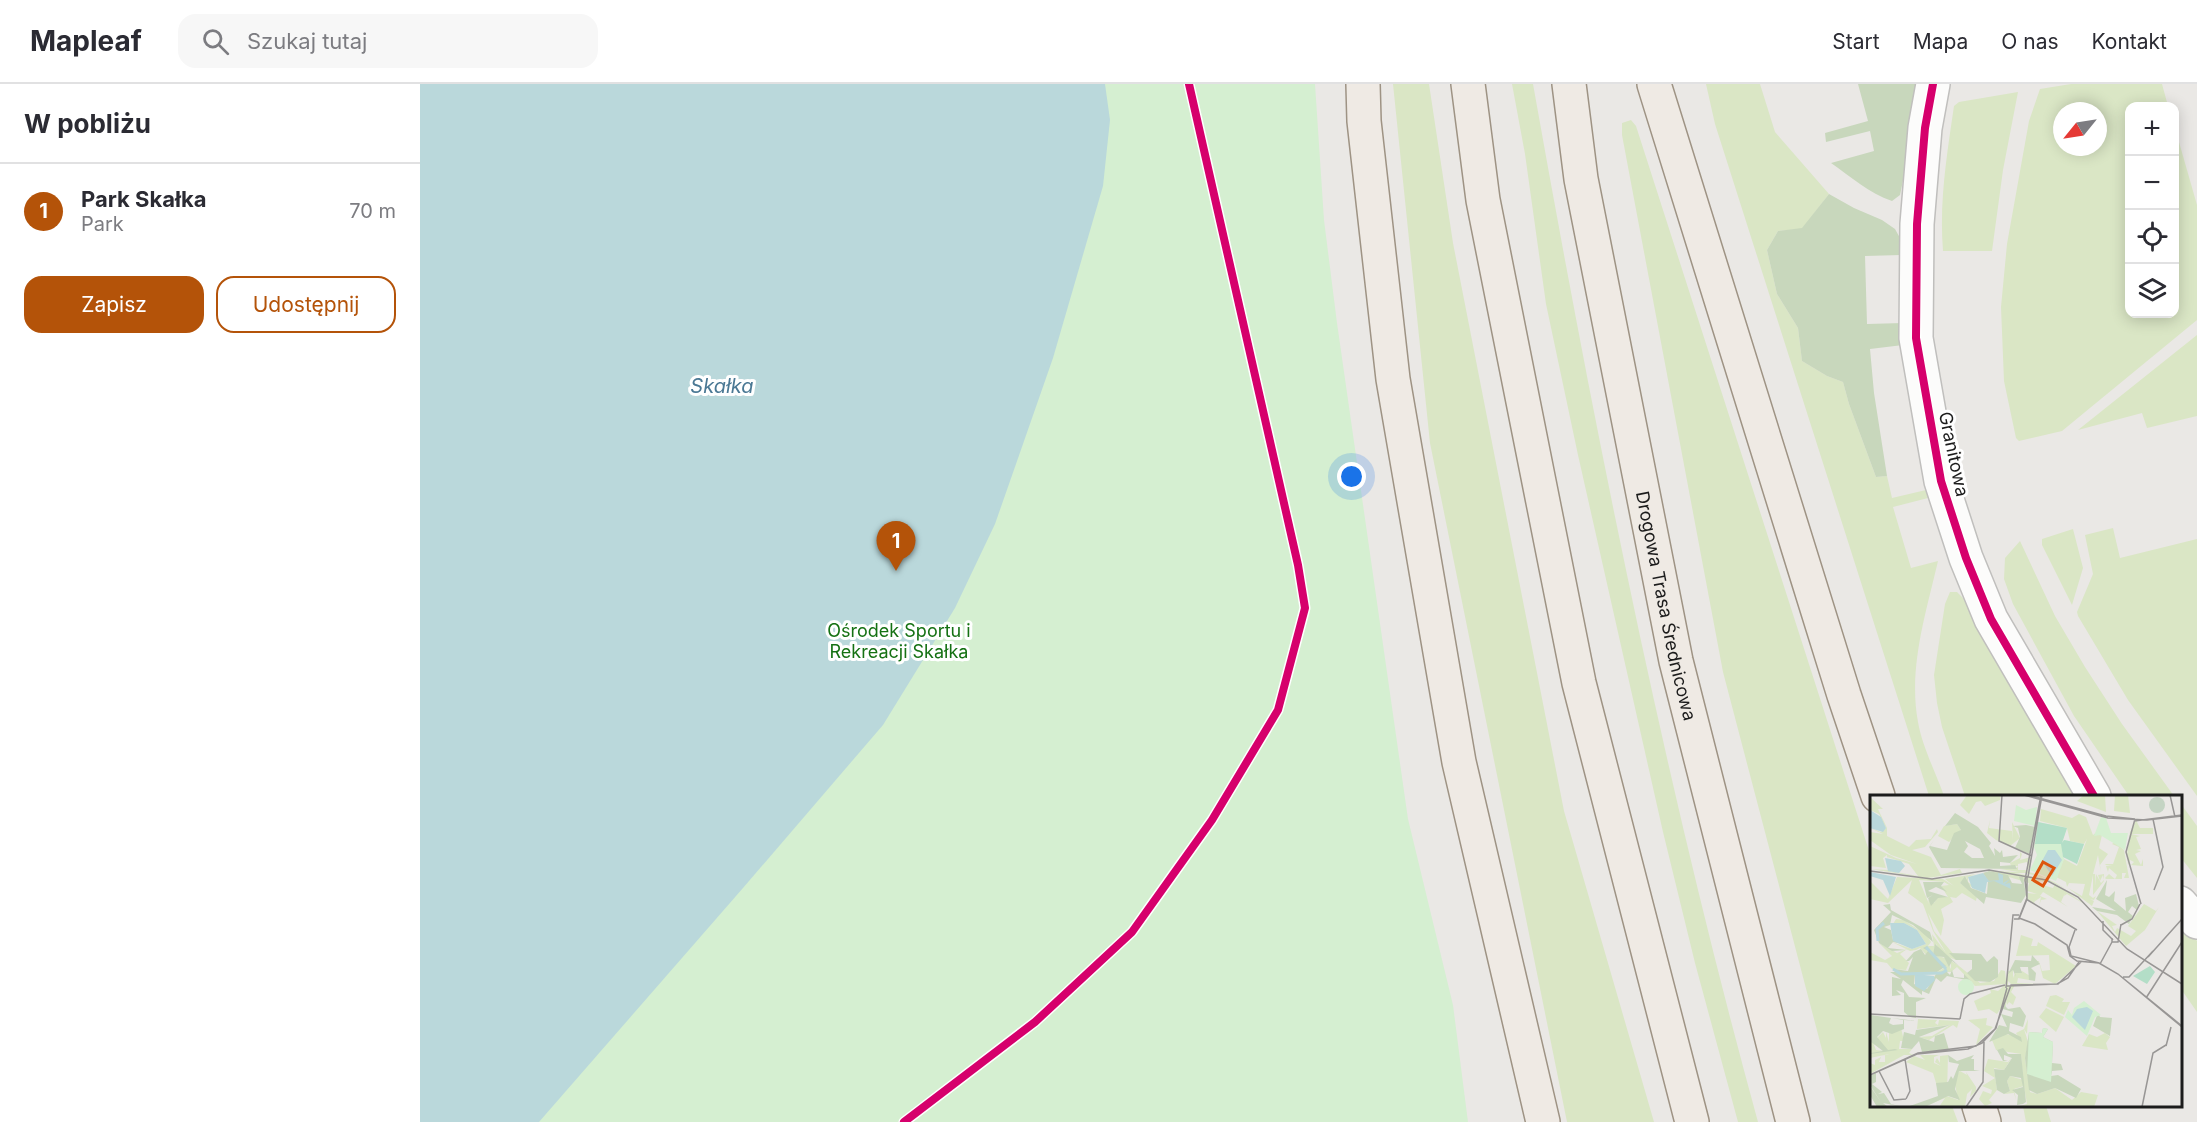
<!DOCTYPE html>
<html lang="pl">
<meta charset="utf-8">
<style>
body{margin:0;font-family:Inter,sans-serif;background:#f7f7f7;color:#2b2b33}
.controls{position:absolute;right:18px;top:18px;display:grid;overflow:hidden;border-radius:12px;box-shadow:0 3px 15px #0003}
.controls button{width:54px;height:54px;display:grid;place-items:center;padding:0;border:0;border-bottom:2px solid #e1e1e2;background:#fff;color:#2b2b33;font:30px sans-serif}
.compass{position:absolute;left:1633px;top:18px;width:54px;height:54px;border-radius:50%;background:#fff;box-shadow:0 3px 15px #0003;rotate:240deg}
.you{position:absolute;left:932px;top:393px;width:21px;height:21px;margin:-15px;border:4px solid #fff;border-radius:50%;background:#1a73e8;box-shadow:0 0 0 9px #1a73e833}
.badge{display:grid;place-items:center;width:39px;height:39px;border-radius:50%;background:#b45309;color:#fff;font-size:20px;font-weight:700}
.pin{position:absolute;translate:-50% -50px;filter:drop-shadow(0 2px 3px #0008)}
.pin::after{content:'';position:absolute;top:32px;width:21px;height:18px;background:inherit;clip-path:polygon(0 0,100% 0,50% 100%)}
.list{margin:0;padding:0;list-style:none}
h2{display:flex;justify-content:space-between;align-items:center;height:78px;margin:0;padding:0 24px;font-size:26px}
h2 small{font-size:20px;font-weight:400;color:#7c7c81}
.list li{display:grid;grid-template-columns:39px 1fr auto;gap:18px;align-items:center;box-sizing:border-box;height:96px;padding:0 24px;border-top:2px solid #e1e1e2}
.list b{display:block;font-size:22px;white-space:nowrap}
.list p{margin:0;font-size:20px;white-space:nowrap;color:#7c7c81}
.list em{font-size:20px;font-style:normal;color:#7c7c81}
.actions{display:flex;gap:12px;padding:18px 24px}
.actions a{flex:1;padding:14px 0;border:2px solid #b45309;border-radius:18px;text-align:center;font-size:21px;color:#b45309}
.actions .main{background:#b45309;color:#fff}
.icon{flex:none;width:33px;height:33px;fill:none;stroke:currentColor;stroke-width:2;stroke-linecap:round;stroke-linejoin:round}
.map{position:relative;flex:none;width:1777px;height:1038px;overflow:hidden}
header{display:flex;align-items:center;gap:36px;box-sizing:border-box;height:84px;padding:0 30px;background:#fff;border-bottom:2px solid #e1e1e2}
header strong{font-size:28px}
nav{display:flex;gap:33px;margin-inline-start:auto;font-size:21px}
.search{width:420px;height:54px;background:#f7f7f7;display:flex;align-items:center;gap:15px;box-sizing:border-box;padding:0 21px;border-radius:18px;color:#7c7c81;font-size:22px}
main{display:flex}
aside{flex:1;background:#fff}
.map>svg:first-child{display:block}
</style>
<header>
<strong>Mapleaf</strong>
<div class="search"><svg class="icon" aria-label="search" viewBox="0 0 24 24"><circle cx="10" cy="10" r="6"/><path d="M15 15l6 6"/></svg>Szukaj tutaj</div>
<nav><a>Start</a><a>Mapa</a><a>O nas</a><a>Kontakt</a></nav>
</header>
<main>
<aside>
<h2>W pobliżu<small></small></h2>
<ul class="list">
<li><span class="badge">1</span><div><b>Park Skałka</b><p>Park</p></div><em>70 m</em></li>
</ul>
<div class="actions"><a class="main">Zapisz</a><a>Udostępnij</a></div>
</aside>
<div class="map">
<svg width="1777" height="1038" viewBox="0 0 1777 1038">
<rect width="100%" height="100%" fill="#eae8e5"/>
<!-- grass -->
<path fill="#dae6c5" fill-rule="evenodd" d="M973,0H1009L1033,159L1144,727L1234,1038H1147L1010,359Z
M1092,0H1113C1175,349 1244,696 1338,1038H1318L1275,879L1243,748L1158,371L1126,220L1105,70Z
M1286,0H1340L1355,48L1409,110L1382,145L1358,147L1347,166L1357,210L1378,244L1382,277L1407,292L1423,298L1429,320L1456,393L1467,392L1472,414L1506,406L1508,414L1473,423L1491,484L1518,477C1506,529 1488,584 1498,638C1502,662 1516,689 1524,712H1509L1295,40Z
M1651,0H1742L1748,22H1710V230H1754L1755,44L1777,121V236L1642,347L1599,357L1596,354L1584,297L1581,223L1587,160L1609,37L1620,5ZM1642,27H1678V63H1642Z
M1598,8L1583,86L1572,167H1523C1519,118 1527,70 1534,22L1539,18Z
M1211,36L1216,42L1451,773L1452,1022H1532L1538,1038H1421L1303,588L1202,51V39Z
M1777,251V332L1727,344L1722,329L1658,346Z
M1693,444L1700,474L1777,455V712L1708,616L1658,532L1657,528L1673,490L1665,451Z
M1653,445L1663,484L1652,521L1622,461V455Z
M1600,457L1635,532L1665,583L1702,640L1754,712H1709L1654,632L1593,520L1584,495L1585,474Z
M1530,508H1537L1543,514L1615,644L1656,712H1545L1522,643L1517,619L1514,591L1525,520Z
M1761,720L1777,742V794L1761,774Z
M1760,838L1777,857V928L1761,905Z
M1603,1022H1626L1631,1038H1606Z"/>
<!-- forest -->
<path fill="#c8d7bc" d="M1438,0H1503L1480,111L1472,117C1449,109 1431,93 1411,79L1454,67L1450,47L1406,58L1405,49L1448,37Z
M1409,110L1434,124L1462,136L1475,145L1480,154L1481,171L1445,172L1447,240L1483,239V261L1450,265L1454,309L1467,392L1456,393L1429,320L1423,298L1407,292L1382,277L1378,244L1357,210L1347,166L1358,147L1382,144Z"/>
<!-- park -->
<path fill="#d5efd1" d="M0,0H895L904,136L917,239L988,735L1033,921L1048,1038H0Z"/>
<!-- water -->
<path fill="#bad8db" d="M0,0H685L690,36L683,102L633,274L575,440L535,524L463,641L323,804L119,1038H0Z"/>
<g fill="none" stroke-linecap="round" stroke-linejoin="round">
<!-- minor casing -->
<g stroke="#c0bfbd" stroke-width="36">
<path id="minor" d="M1513,0L1505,44L1497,140L1496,254L1521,397L1546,474L1571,535L1674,712
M1760,819L1777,838"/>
</g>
<!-- major casing -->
<g stroke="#9e9384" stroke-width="36">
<g id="major">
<path d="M943,0L944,37L973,295L1039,678L1123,1038"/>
<path d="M1048,0L1063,116L1159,599L1272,1038"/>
<path id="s1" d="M1149,0L1161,95L1256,577L1373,1038"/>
<path d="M1234,0L1424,611L1458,712"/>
<path d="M1559,1022L1564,1038"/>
</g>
</g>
<!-- minor -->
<use href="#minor" stroke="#fcfcfb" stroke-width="33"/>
<!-- major -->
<use href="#major" stroke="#efeae4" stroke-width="33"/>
<!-- cycleway casing -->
<g stroke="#fff" stroke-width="11">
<path id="cycleway" d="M1513,0L1505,44L1497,140L1496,254L1521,397L1546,474L1571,535L1674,712
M484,1038L615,938L712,848L792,736L858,626L885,524L878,481L769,0"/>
</g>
<!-- cycleway -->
<use href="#cycleway" stroke="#d6006c" stroke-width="8"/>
</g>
<g text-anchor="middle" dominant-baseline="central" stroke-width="6" stroke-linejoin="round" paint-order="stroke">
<!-- street labels -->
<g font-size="18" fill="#1c1c1c" stroke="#fff">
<text transform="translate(1534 370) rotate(78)">Granitowa</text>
<text stroke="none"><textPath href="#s1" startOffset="531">Drogowa Trasa Średnicowa</textPath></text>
</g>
<!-- park labels -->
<g font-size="18" fill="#157113" stroke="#fff">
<text x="479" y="546">Ośrodek Sportu i<tspan x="479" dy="21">Rekreacji Skałka</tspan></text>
</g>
<!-- water labels -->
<g font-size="20" font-style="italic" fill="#4a7894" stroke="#fff">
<text x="302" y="302">Skałka</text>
</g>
</g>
<!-- overview -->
<g transform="translate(1450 711)">
<rect width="312" height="312" fill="#eae8e5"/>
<path d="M97,0H131L130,5L115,11L111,6L106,7L99,19L90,10ZM214,0H235L236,17L207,6ZM245,0H258L260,18L244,16ZM0,2L13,14H8L17,33V41L39,52L46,45L61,44L67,34L68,37L55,52L42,55L61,62L71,80L90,74L92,78L57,83L0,74L18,75L17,60L13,63L16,73L0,71V51L26,63L47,69L21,60L0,45V37L13,39L0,33L11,37L16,33L9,19L0,15ZM17,62L39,69L48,81L20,76ZM171,14L202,23L209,19L216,22L223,40L234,31L229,53L238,59L230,70L231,78L228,60L223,79H225V91L226,79L231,88L234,85L233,80L230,86L228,80L234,79V86L223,100V80L219,100L223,103L226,101L224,105L220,104L224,106L222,111L198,93L212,101L215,89L199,88L197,92L196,87L186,82L194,64L207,71L217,44L214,49L200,46L197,33L170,26ZM120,25L119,33L142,36L143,45L142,27L150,43L140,51L126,45L117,38ZM266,25L270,33H283V39H261L270,41L266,42L271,54L266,55L271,56L265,59L271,70L273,64V71L261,70L264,67L260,65L258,70L257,60L260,37ZM87,29L91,35L79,47L68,41L74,31ZM245,47L254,55L259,83H254L256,78H252V84H236L235,83L239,79L245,84L247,80L239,73L238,77L236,71H242L236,70L235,69H243L249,52L242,49ZM150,57L152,59L150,65L161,62L159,76L157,67L148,69V75H157L158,77L167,79L181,85L156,78H145L170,83L159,79L162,80L175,83L184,87L196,94L171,82L177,87L170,86L168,89L183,93L185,89L218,111L197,99L194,101L195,98L191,107L198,112L173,97L170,101L177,104L171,105L169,111L171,102L164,107L166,110L157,104L158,98L167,99L157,96L159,88L119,76L149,77L130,74H146L148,71H141L140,68L150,63ZM106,79L98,82V87L110,97L98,90L96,81L90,88L107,101L106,106L92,98L86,103L80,102L83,107L71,114L74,125L71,141L58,118L64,136L85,161L86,165L73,160L66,149L63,160L54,152L70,171L68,173L50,153L46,155L40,156L22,147L42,154L56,149L47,135L34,128L23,129L26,124L34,125L53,138L54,136L61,147L58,151H64L62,139L76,158L63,136L53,109L38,98L42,85L18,108L0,104V86L18,104L27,82L73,84L84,91L75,84ZM49,85L74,87L79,90L71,91L78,102H68L64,108L58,105L59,109ZM274,109L286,116L289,112L275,135L256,151L227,116L247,130L242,131L245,137L247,133L261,141L266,136L258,131ZM151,140L163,144L161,151H167L168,147L206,171L185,189L173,183L169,167L162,166H169L172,176L180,175L179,160L146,161ZM9,148L27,158L37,154L30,159L39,168L36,175L22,174L17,168L0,165V157L15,165L22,161ZM65,160L75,163L81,174V166L89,171L110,188L124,186L131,175L135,176L136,186L138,176L143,175V183L145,178L152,176L160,181L159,185L148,183L147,188L170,189H141L138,186V191L145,190L141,197L146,202L143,210L139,207L137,210L136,206V212L133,210L127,219L119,214L108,216L104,206L121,198L120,194L128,196L136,189L105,191L87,172L81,177H67L76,172ZM186,200L194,204L192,207H200L194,220L176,211L180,201ZM176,213L194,222L186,237L169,222ZM117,223L116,230L123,232L106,250L110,234L98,225ZM48,224L67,225L65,228L68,230L69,225L89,226L87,233L83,230L59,245L49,242L62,241L80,230L47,234ZM158,224L157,239L154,234L158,247L155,264L160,297L167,299L185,293L202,305L211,297L228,300L224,312H146L157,309L154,291L144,294L146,305L144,298L134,299L140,296L137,286L140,281L153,285L151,259L126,255L122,245L135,239L148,241L146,238L154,234ZM31,233L34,246H30L29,254H42L39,258L43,260H34L0,279V268L5,270V265L11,262L9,267H15V260L12,261L19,259L0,263V240L6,255L18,256L7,243L13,237L16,243V237L19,247V237ZM235,238L240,242L236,248L238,255L212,251L219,239L227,242ZM50,260H69L64,262V268L71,271L65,267L67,263L70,268V261L78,260L77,299L69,298L63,278L36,267L44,261L55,265ZM142,262L134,275L124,273L127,295L119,305L122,308L115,311L109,304L113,296L121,299L122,295L112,291L125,283L114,276L118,264L138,267ZM93,271L90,276L97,280L96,277L106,292V296L100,302L102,294L97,299L95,312H69L75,303L53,312H37L77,301L88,305L84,284Z" fill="#dae6c5" fill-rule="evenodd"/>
<path d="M85,18L108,32L121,48L119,51L125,61L124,53L130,58L132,55L133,62L148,60L140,68L130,67V71L145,70L147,74L71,73L59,52L64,45L60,51L77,55L84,38L91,35L87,29L75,31ZM95,46L110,54L114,63H102L94,57L98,51ZM156,30L165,32L160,59L145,53L150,42L148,33L143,31ZM119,76L138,80L142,88L152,89L149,82H153L156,100L151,108L116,102L114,109L90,88L95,81L101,93L117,99L118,86L113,78ZM237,85L235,100L239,102L245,96L244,106L256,116L255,103L266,99L269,111L267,115L262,111L258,117L263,121L259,129L247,120L227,116L222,112L246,116L226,104ZM53,87H74L71,91L77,97L66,92L58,96L78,102L68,103L61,111L58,103L63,100L57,103ZM20,109L21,115L60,137L63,147L43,130L22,120L20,130L14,132L21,135L23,145L33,149L23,147L18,153L36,155L22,156L9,148L4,135L21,117L13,110ZM65,149L89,171L82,166L79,172L74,162L65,161L76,171L67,177L76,176L80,180L82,175L84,182L94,183V179L101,186L77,181L71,187L66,183L59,199L52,196V200L33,185L31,190L39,202L56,203L46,207V223L40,222L34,217V198L26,195L31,200L22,201V182L31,184L20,177H25L24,174L38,176L43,162L39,166H36L44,157L51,154L55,160L58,156L53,153L57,151L63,160ZM60,177L66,179L57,194L44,189L45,179ZM79,158L111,159L117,167L124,161L128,165V182L120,187L105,186L97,178L102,174V165H86ZM162,160L170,169L161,173L166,178L165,186L159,185L158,172H150L152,178H145L146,182L143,175L138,179L145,165L161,166ZM134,210L138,214L150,212L156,221L153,232L140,228L139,236L151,242L152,247L138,239L119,247L129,230L137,232L131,219L142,222L143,217L133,214ZM228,218L230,222L242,223L240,241L223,231ZM1,220L21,223L19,228L23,230L33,229V225L22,223L47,226L34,225V234L22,239L13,236L7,242L18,255L25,254L28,255L0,259V254L1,258L13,256L1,247ZM80,230L49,242L64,247L65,241L74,238L79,255L52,257L49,246L42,254L31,253L34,237L45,240L46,235ZM173,233L178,234L173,242L183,247L182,268L191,269L193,275L182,276L181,281L188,280L211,294L206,303L185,293L167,299L159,295L155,263L159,237L172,238ZM133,253L138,259H151L156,307L153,309L147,310L148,300L142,295L153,292L151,283L140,281L137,286L140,296L134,299L127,295L124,274L134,275L142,263L134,260V265L138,266H133L127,255ZM78,260L87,266L104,260L101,264H104V275L110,276H89L85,294L90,305L78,301L55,312H37L68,301L66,288L78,287L81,281L83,284L89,269L79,267ZM6,278V287L2,289L12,297L8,299L14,298L21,309L33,312L13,308L18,312H7L0,300V291L11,307L0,290V281Z" fill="#c8d7bc" fill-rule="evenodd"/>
<path d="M279 10a8 8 0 1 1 16 0a8 8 0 1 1-16 0Z" fill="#c4d4c3"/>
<path d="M146,10L156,15L167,12L165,31L144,26ZM231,22L236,23L241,38H258L255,55L230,40L224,41ZM168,27L197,33L192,48L194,45L214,49L207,69L192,57L194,64L186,86L160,75L167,60L164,52ZM88 192a8 8 0 1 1 16 0a8 8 0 1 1-16 0ZM214,206L231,220L225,222L217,241L195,222L198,215L202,220L204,213ZM173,233L178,234L173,242L183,247L181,287L157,279L159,237L172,238Z" fill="#d5efd1"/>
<path d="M168,27L197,33L192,48L194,45L214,49L207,69L193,62L191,49H165ZM280,171L285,177L277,189L263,181Z" fill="#b3dec7"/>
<path d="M0,15L11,22L16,33L13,37L0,33ZM178,55H185L192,65L182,81L172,66ZM15,63L31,66L35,71L29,78L18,76ZM0,77L26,82L20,101L13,85L0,81ZM113,78L119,86L129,85L128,78L133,80V88L140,84L135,89L140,88L141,94L124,86L117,87L115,98L102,93L98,82ZM20,128H34L47,135L56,149L42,154L23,146ZM45,179L64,181L65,185L54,196L45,191ZM217,212L223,216L215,235L202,222L207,214Z" fill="#bad8db"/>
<path fill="none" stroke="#bad8db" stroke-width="3" d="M8,146L7,134L14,128M56,152L76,174M23,174L31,179L72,178L77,175"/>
<path fill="none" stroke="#989695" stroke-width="1.5" d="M132,0L129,46L162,61M154,0L238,23L277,25L312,21M158,0L236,21L265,24M171,0L155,85L157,103L149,123L165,129L197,150L200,161L207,166L229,168L248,179L312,231M300,0L305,22M265,24L256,57L271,109M283,24L293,72L284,95M264,26L312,20M0,76L62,84L119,75L176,85L208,102L257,154L312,189M158,82L172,0M156,104L207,135M144,124H149L157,104V82M233,126V135L243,145M251,130L262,124L270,109M205,135L199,152L201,161L229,168L248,179L312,232M242,143V147H248L251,129M278,162L312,124M230,169L242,147M253,182H259L283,156M137,191L187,189L198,183L209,167M136,193L143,120H149M276,203L312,147M0,219L90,224M90,224L94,204L100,199L135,190M296,251L301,232M35,264L40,296L36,304M9,276L24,305L36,304M0,280L47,259L98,254L112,248L126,233L137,193M0,280L48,258L106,251L125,234L141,190L188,189L211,167M96,312L113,287L114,247M272,312L283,258L296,250"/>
<path fill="#de560d" fill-opacity="0.15" stroke="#de560d" stroke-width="3" d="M173,67L184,73L173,91L163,85Z"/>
<rect width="312" height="312" fill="none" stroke="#1c1c1c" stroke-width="3"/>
</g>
</svg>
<div class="controls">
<button>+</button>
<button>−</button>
<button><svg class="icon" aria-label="locate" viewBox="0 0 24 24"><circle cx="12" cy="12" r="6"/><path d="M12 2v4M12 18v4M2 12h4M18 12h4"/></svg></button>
<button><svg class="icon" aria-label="layers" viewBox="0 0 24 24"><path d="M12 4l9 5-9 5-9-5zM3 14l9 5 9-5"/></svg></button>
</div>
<svg class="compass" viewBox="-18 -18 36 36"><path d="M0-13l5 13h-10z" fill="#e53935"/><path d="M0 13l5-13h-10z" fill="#7c7c81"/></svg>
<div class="you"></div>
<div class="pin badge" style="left:476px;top:487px">1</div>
</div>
</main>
